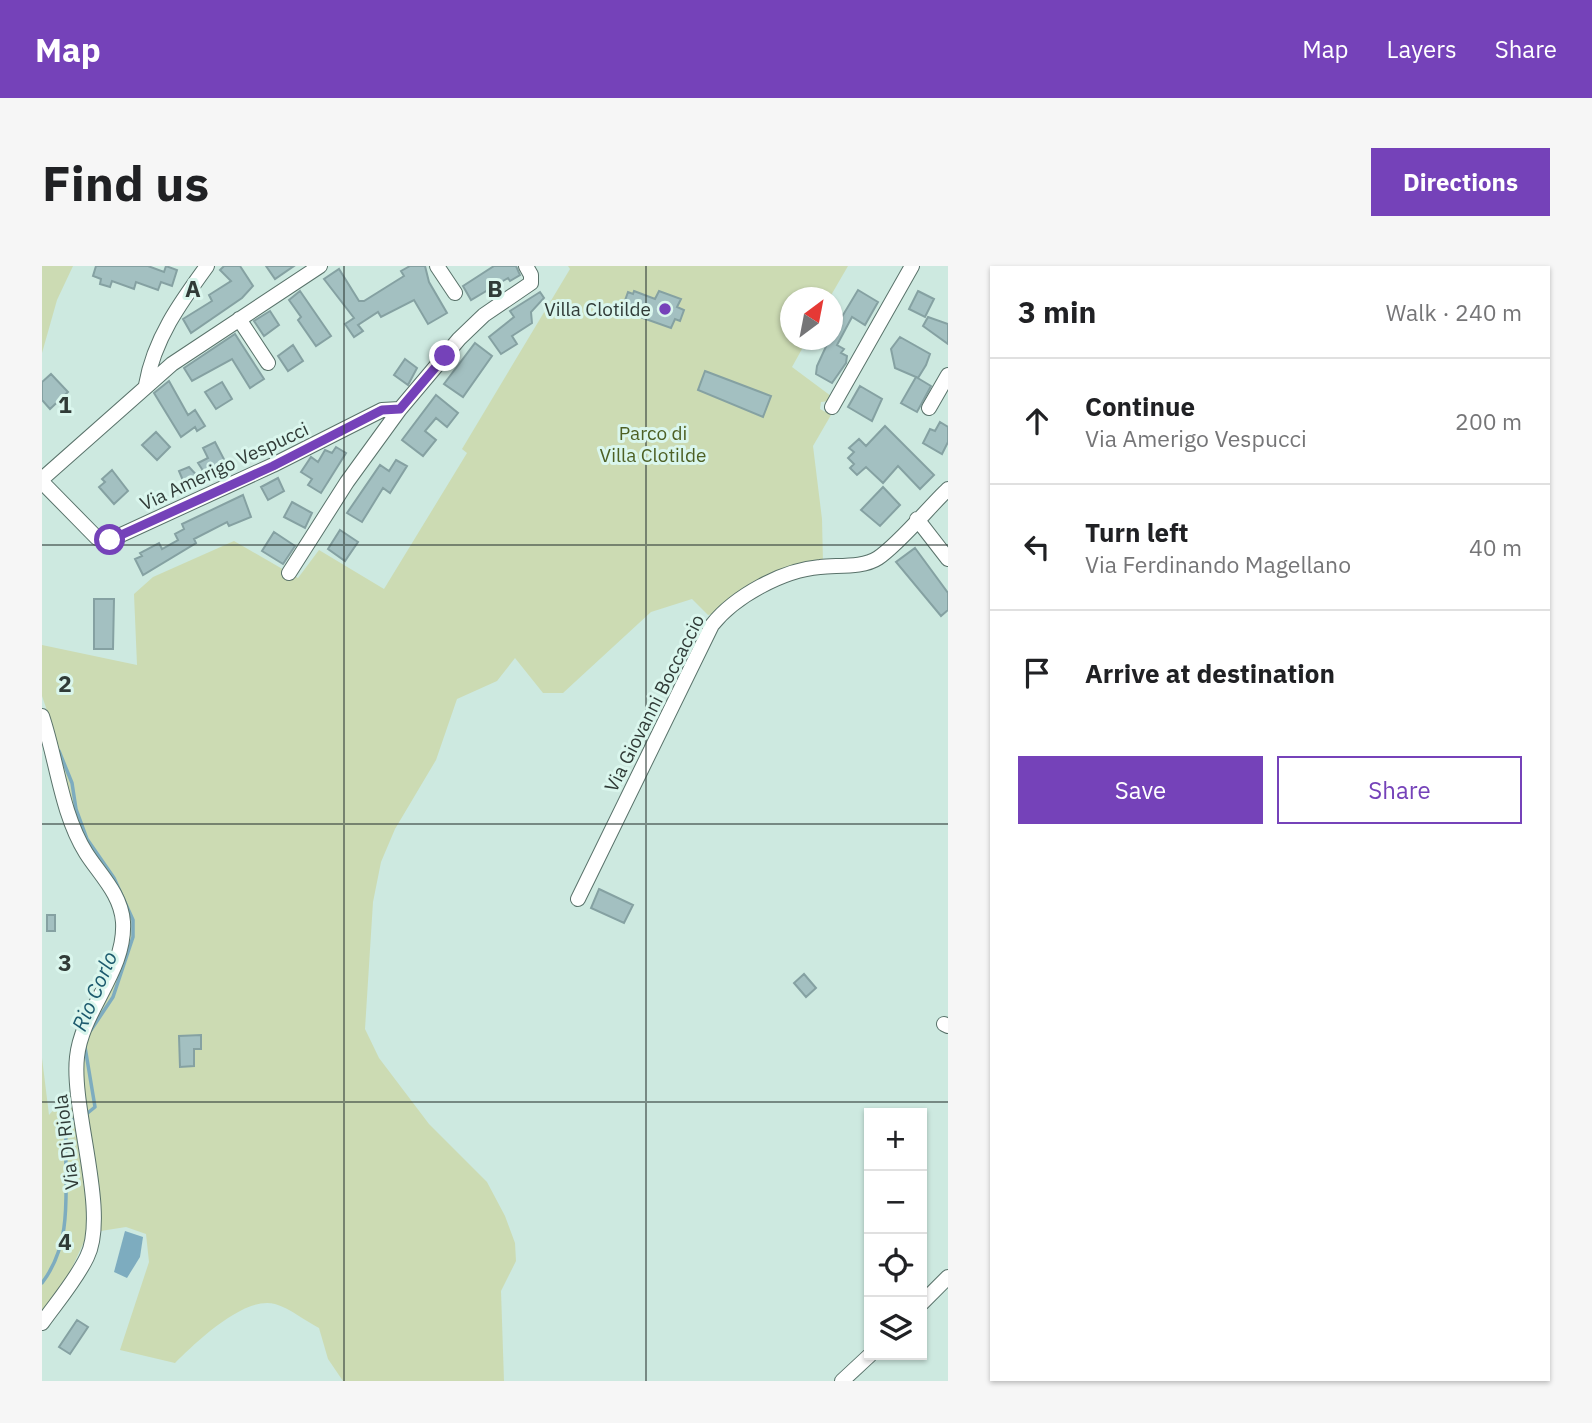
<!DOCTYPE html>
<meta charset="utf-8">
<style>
body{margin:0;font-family:"IBM Plex Sans",sans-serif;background:#f6f6f6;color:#202124}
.controls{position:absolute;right:21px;bottom:21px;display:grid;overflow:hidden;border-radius:0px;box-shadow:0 2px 5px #0004}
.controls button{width:63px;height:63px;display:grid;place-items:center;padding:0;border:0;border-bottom:2px solid #e0e0e0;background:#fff;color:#202124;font:35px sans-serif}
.compass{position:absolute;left:738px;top:21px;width:63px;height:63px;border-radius:50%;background:#fff;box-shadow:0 2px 5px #0004;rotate:32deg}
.stop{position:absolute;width:21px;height:21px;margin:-16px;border:5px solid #7542b9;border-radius:50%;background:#fff}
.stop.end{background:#7542b9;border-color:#fff;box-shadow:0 2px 7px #0008}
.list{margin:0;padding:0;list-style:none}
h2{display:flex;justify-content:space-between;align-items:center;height:91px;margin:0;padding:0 28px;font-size:30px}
h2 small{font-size:23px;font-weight:400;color:#757577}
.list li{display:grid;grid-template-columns:46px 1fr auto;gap:21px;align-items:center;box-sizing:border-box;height:126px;padding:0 28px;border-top:2px solid #e0e0e0}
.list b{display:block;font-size:26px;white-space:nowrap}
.list p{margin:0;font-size:23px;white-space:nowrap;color:#757577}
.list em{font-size:23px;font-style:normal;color:#757577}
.actions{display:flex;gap:14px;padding:21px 28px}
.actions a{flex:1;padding:16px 0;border:2px solid #7542b9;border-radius:0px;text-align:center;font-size:24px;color:#7542b9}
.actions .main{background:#7542b9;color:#fff}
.icon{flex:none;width:38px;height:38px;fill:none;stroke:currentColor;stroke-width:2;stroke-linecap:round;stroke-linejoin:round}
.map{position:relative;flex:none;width:906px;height:1115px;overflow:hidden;border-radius:0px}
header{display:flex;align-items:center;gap:42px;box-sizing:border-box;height:98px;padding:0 35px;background:#7542b9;color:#fff}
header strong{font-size:33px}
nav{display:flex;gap:38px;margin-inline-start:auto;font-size:24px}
.intro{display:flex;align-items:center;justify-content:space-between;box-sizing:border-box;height:168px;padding:0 42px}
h1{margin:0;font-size:49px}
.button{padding:18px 32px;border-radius:0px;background:#7542b9;color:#fff;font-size:24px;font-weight:700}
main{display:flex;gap:42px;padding:0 42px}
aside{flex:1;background:#fff;border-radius:0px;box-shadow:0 2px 5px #0004}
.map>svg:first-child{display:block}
</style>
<header>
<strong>Map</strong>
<nav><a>Map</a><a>Layers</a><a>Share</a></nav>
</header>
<div class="intro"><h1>Find us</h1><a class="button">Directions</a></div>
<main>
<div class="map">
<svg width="906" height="1115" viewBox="0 0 906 1115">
<rect width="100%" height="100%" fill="#cde9e0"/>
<!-- green -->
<path fill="#ccdbb3" d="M0,0H31L15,34L0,87Z
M526,0H806L788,31L748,32V74H765L750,101L789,130L787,135L779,136L778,143L789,149L771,180L780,253L781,297L702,324L670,348L666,349L650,333L609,346L521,427H501L473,392L455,415L415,433L394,494L353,563L339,596L331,636L323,763L337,792L387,858L445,916L463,950L473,977L474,995L459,1025L462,1115H301L286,1093L277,1062C263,1055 248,1042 233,1038C203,1029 153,1077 133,1097L78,1084L107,996L104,968L84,961L46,967L23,1017L0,1052V792L7,849L36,816V789L59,731L81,644L51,597L25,534L12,465L0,430V379L95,399L92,328L111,311L192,275L256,312L277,284L342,323L425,187L420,183L528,3Z"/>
<!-- water -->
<path fill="#7dacbf" d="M83,965L101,971L98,991L85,1012L72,1006Z"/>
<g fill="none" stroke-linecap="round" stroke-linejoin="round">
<!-- stream -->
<path stroke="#7dacbf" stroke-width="3.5" d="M17,485L30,517L34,543L45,573L72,612L91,654V671L71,731L49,764
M42,850L53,841L43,781
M0,1017C33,974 22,919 24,867L25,857L34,852"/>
</g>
<!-- building -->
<path fill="#a3c0c1" stroke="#85a1a2" stroke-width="2" d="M54,0H106L122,6L124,0L135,4L130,20L119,16L116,24L94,16L92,23L70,15L68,21L58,18L59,13L51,10Z
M182,0H198L211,20L200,32L149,67L141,53L170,35L167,29L189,15L178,4Z
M224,0H252L233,13Z
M368,0H383L387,16L405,47L386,58L372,34L339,51L336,46L316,59L321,65L312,71L303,58L312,52L282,13L297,3L317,35H322L362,10L359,5Z
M452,0H474L478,9L468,15L466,12L429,34L421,20Z
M816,24L836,36L823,59L810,51L795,79L802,83L799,87L805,90L804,97L790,117L774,108L775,100L787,74H790V56L795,59Z
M258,25L289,70L274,80L256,54L259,51L247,34Z
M592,25L613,33L617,25L639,33L635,41L642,44L638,55L633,53L629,62L584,46L585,41L581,40L586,26L591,28Z
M876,25L892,33L883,51L867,43Z
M498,26L502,32L489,46L490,57L470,70L475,78L459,88L447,71L472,51L468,45Z
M228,45L237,59L222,70L212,55Z
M886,51L906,58V78L881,60Z
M193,68L222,113L208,122L190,93L150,115L142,102Z
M858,71L888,88L884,99L876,112L874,111L889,120L875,146L859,137L874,111L853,102L849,83Z
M433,77L450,90L421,131L402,118Z
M251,79L261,95L246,105L236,90Z
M363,93L375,102L366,119L352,109Z
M663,105L729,130L721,151L656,124Z
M9,108L26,126L8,143L0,134V116Z
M127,115L146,149L153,144L163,160L155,165L153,161L139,171L112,127Z
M180,116L190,133L174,143L163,126Z
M818,120L840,133L830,155L806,141Z
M394,129L416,147L405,161L394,152L383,165L394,174L381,190L360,174Z
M898,156L906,161V176L900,188L881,177L888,163L893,165Z
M843,160L892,209L878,223L856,200L841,217L824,201L815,209L808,202L812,198L806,192L812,186L807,182L817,173L824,180Z
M114,166L128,181L115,194L100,179Z
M173,176L186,201L165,211L156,197L166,192L161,182Z
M294,181L304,187L279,227L266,219L270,213L259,206L269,191L276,196L283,184L290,187Z
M354,194L365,200L348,227L341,222L320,256L305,247L338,199L347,205Z
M147,201L160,215L144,222L137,205Z
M70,204L86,225L72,238L57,221L63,216L60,213Z
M236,212L242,225L226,234L219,221Z
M841,221L858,239L838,260L819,244Z
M201,229L209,251L187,260L185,256L152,273L154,277L101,309L93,293L100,290L98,287L117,277L120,283L136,274L133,268L142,263L140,258Z
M250,236L270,247L263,262L242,251Z
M298,264L316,276L303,295L286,283Z
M232,266L253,280L241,298L220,285Z
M873,282L906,327V344L899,350L854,296Z
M52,333H72L71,383H52Z
M557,623L591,639L582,657L549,642Z
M5,649H13V665H5Z
M762,708L774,722L764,731L752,717Z
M159,769V783H152V800L138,801L137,770Z
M35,1054L46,1061L28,1088L17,1081Z"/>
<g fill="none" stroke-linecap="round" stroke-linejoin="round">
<!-- minor casing -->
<g stroke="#59726a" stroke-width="16">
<path id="minor" d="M395,0L413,27
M197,53L226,97
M104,119C112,73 138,37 165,0
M790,141L870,0
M887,142L906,109
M0,213L130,98L278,0
M0,216L55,272L68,274L231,199L340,144L358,143
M875,253L906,293
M247,307L305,216L358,143L417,73L442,49L489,17V9L484,0
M0,450C15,494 19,547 44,587C58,609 79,628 81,656C84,705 40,744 35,791C29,843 67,947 45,991C34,1014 15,1036 0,1057
M536,633L670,359C693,330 741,304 778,301C795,299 821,302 836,292C858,277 886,242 906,223
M902,758L906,760
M880,1037L906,1011
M800,1115L828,1089"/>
</g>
<!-- minor -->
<use href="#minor" stroke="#fff" stroke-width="14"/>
</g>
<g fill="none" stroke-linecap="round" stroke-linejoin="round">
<!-- route -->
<path stroke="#7542b9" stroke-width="9" d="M68,274L231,200L340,144L358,143L403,90"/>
</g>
<!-- grid -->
<path fill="none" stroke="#303b37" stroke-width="2" stroke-opacity="0.55" d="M302,0V1115M604,0V1115M0,279H906M0,558H906M0,836H906"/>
<!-- markers -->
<circle fill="#7542b9" stroke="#daf6ed" stroke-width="2.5" cx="623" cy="43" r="7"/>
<g text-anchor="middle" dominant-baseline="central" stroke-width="6" stroke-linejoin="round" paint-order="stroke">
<!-- poi labels -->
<g font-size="19" fill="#303b37" stroke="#daf6ed" text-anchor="end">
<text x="609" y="43">Villa Clotilde</text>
</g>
<!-- park labels -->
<g font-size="19" fill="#4d6024" stroke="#daf6ed">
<text x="611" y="167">Parco di<tspan x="611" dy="22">Villa Clotilde</tspan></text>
</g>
<!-- street labels -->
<g font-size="19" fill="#303b37" stroke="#daf6ed">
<text transform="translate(182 200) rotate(-25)">Via Amerigo Vespucci</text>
<text transform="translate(612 437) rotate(-63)">Via Giovanni Boccaccio</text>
<text transform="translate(24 876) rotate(-97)">Via Di Riola</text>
</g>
<!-- water labels -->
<g font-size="21" font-style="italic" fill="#1b596d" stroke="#daf6ed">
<text transform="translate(52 725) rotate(-67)">Rio Corlo</text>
</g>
</g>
<g font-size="23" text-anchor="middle" font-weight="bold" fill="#303b37" stroke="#daf6ed" stroke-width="6" stroke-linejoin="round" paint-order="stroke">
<text x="151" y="31">A</text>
<text x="453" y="31">B</text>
<text x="23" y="147">1</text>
<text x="23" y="426">2</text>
<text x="23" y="705">3</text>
<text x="23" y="984">4</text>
</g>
</svg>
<div class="controls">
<button>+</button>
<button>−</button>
<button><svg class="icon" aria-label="locate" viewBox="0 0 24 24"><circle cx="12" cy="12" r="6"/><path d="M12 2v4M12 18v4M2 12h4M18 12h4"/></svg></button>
<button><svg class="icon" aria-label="layers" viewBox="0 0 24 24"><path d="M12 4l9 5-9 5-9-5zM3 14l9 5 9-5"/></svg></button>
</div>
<svg class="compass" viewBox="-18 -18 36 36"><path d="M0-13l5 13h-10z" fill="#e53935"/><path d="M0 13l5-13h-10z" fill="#757577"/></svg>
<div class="stop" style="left:68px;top:274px"></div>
<div class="stop end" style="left:403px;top:90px"></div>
</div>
<aside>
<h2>3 min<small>Walk · 240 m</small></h2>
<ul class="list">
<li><svg class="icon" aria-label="ahead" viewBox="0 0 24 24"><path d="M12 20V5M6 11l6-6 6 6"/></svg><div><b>Continue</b><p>Via Amerigo Vespucci</p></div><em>200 m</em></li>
<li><svg class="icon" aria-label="left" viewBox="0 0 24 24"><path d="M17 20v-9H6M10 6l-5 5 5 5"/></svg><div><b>Turn left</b><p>Via Ferdinando Magellano</p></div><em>40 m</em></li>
<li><svg class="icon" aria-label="arrive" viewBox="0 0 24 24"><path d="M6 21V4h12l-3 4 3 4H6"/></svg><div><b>Arrive at destination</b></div></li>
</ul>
<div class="actions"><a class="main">Save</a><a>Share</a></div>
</aside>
</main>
